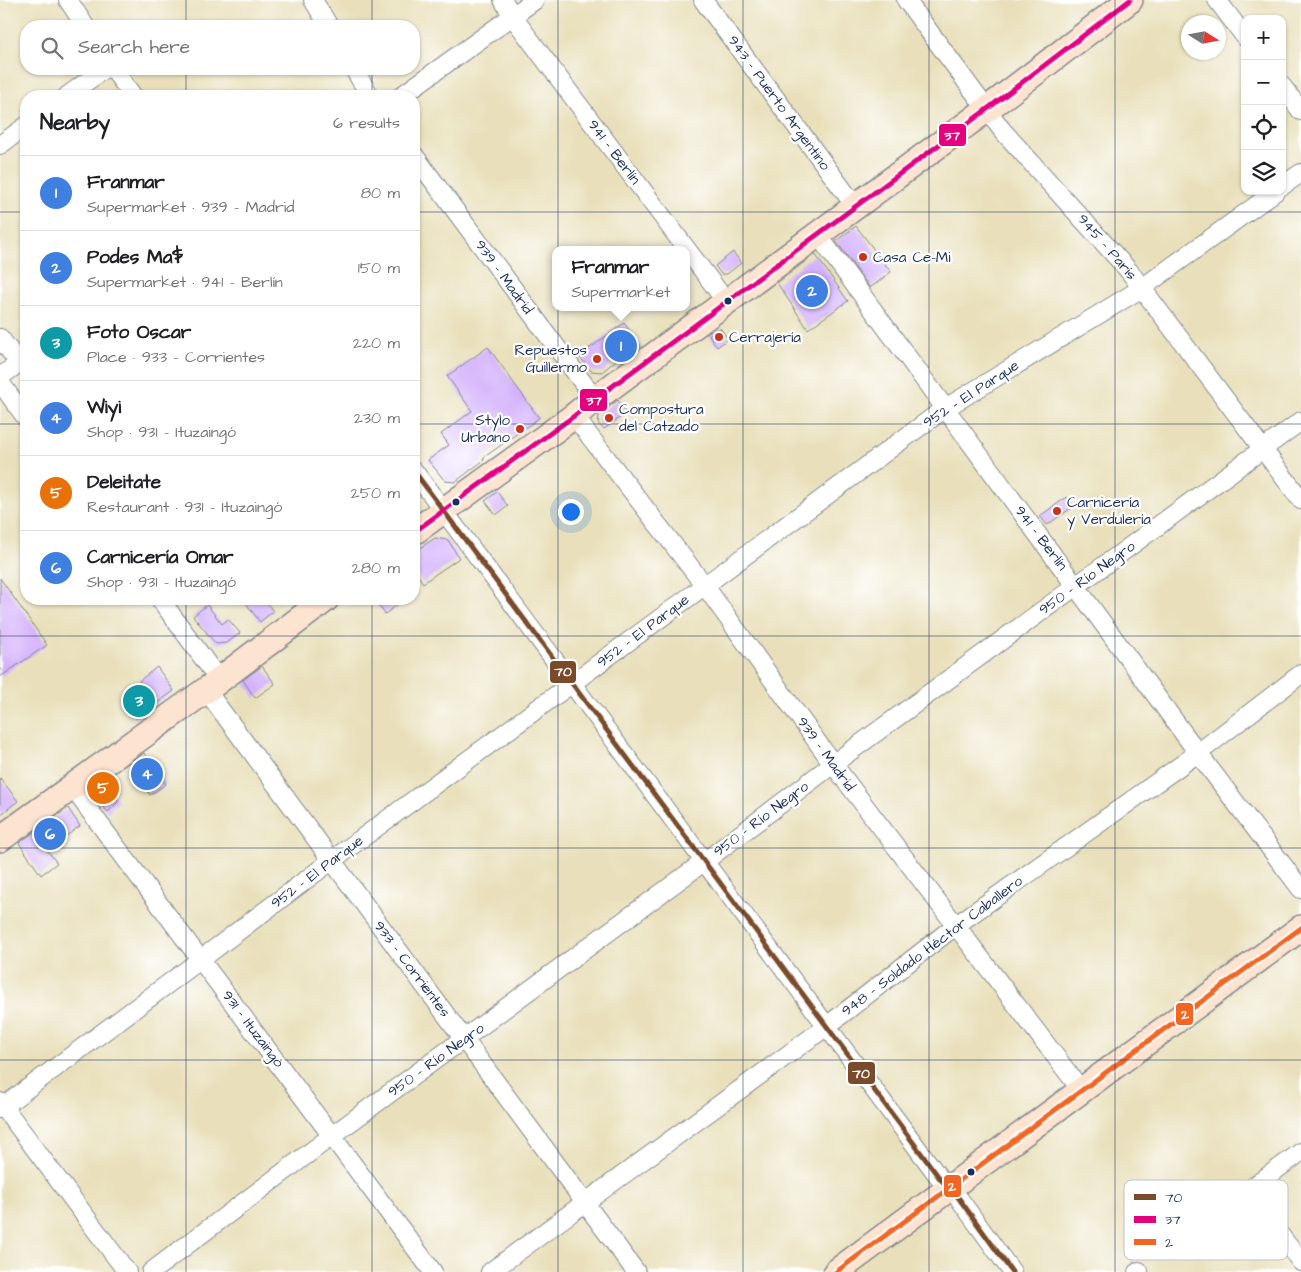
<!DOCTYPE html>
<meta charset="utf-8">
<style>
body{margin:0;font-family:"Architects Daughter",sans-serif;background:#f2f2f2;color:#202124}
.controls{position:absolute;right:15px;top:15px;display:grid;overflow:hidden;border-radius:10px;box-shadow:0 1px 4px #0004}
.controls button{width:45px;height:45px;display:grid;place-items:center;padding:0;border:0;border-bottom:1px solid #e0e0e0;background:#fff;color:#202124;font:25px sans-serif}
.compass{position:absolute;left:1181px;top:15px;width:45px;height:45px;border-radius:50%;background:#fff;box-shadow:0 1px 4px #0004;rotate:101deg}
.you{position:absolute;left:570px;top:511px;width:18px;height:18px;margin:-12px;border:4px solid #fff;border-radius:50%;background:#1a73e8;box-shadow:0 0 0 8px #1a73e833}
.badge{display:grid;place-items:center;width:32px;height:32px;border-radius:50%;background:#ea580c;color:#fff;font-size:16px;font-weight:700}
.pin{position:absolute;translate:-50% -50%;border:2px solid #fff;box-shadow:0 1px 5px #0006}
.popup{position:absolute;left:552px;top:246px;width:138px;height:65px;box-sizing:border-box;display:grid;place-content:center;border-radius:10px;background:#fff;filter:drop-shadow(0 1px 4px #0005);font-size:16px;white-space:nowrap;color:#757577}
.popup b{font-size:19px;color:#202124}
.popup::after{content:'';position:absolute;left:50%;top:100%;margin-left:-10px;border:10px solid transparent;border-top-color:#fff}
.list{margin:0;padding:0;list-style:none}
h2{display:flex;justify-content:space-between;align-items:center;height:65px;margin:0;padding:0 20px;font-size:21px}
h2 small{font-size:16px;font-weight:400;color:#757577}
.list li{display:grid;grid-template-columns:32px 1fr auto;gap:15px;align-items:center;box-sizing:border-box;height:75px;padding:0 20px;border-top:1px solid #e0e0e0}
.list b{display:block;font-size:19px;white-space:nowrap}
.list p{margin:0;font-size:16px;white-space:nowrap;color:#757577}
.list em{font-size:16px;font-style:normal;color:#757577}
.icon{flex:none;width:28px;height:28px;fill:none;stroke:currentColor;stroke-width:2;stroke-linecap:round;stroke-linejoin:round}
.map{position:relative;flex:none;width:1301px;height:1272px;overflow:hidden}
.search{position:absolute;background:#fff;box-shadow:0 1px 4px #0004;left:20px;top:20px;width:400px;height:55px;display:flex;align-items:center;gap:12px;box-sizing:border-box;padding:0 18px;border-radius:20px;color:#757577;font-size:19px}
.panel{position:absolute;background:#fff;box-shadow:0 1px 4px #0004;left:20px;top:90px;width:400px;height:515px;border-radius:20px}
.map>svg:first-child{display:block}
</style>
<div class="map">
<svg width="1301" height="1272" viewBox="0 0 1301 1272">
<rect width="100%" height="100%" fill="#fff"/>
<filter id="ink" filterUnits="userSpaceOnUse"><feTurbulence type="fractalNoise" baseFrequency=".02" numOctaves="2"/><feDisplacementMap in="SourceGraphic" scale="10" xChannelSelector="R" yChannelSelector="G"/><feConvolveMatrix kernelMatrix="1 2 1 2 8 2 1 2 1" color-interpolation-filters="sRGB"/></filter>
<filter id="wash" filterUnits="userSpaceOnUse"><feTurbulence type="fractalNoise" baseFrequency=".0096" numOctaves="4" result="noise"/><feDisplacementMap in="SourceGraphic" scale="20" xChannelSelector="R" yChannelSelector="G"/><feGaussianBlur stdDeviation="1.12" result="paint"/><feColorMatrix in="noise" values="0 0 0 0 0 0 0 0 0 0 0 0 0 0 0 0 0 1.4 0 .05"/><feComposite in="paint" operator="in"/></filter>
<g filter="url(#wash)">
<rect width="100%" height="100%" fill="#e9e0bb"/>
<g id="blocks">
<!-- building -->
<path fill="#d4b2fc" d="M856,226L891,272L870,288L836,241Z
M733,252L741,263L727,274H721L715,266Z
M815,254L848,301L808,329L777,283Z
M624,323L641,346L623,358L621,356L602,372L591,371L579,356Z
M720,328L728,339L717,347L709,335Z
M488,347L539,418L483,458L484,460L455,482L445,481L428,460L449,445L441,434L472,411L447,376Z
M618,400L626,413L604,429L598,424L599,414Z
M497,492L508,506L496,515L485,501Z
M1067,497L1073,507L1047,525L1040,516Z
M435,538L448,540L459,558L423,583L414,570V552Z
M0,578L47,645L0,677Z
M243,599H264L273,611L260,622Z
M373,599H405L385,614Z
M207,605L222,624L228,619L240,633L227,643L216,644L193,616Z
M262,666L275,684L255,698L243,680Z
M157,667L174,691L136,718L122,698L141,684L139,681Z
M144,753L166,784L150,795L129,764Z
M0,778L18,801L0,815Z
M103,784L119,801L108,812L96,800V791Z
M68,808L80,826L47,850L57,863L41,875L19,843Z"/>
</g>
</g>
<g filter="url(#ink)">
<use href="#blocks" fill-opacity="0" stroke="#82888c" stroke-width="1"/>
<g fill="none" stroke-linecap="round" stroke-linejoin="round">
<!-- street casing -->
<g stroke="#82888c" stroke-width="20">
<path id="street" d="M68,0L85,26
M313,0L329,26
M503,0L513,17L727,303
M703,0L855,206
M906,0L1002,130L1129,271L1301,500
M1217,0L1245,37
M113,69L133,96
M354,69L370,96
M1282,86L1301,111
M67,96L104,69
M401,96L535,0
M0,145L26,126
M414,155L595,399
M1282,186L1301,173
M818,235L1198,753L1301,889
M0,338L19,363
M0,377L26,358
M0,382L26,418
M574,416L705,586L833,764L1081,1090
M414,471L941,1180L955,1193L1012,1272
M160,599L219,680
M206,690L636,1272
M72,787L433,1272
M0,1102L127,1272
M0,1109L200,960L331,861L944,409L1142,288L1276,191
M1301,1152L1254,1186C1251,1202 1290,1247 1301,1262
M151,1272L333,1135L705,861L833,764L1301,421
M490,1272L827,1026L955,926L1198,753L1301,674
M1138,1272L1139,1271"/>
</g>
<!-- secondary casing -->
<g stroke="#82888c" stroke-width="28">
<path id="secondary" d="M414,532L574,416L595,399L986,110L1130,0
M0,839L209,688L326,599
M836,1272L1301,928"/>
</g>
<!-- street -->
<use href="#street" stroke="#fff" stroke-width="18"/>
<!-- secondary -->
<use href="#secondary" stroke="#fde4d1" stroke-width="25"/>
<!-- bus-1 casing -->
<g stroke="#fff" stroke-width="9">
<path id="bus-1" d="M414,471L941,1180L955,1193L1012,1272"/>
</g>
<!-- bus-2 casing -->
<g stroke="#fff" stroke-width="9">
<path id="bus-2" d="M414,532L574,416L595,399L986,110L1130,0"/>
</g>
<!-- bus-3 casing -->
<g stroke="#fff" stroke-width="9">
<path id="bus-3" d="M836,1272L1301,928"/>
</g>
<!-- bus-1 -->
<use href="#bus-1" stroke="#7a4b2a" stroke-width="5"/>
<!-- bus-2 -->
<use href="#bus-2" stroke="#e5007d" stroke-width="5"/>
<!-- bus-3 -->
<use href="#bus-3" stroke="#f26522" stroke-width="5"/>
</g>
</g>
<!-- grid -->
<path fill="none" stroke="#1b2f5e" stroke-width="1" stroke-opacity="0.55" d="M186,0V26M372,0V26M558,0V1272M743,0V1272M929,0V1272M1115,0V1272M186,69V96M372,69V96M0,212H26M414,212H1301M0,424H26M414,424H1301M186,599V1272M372,599V1272M0,636H1301M0,848H1301M0,1060H1301"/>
<!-- markers -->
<g fill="#c8321e" stroke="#fff" stroke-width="2">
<circle cx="863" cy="257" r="5"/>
<circle cx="719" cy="337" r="5"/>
<circle cx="597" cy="359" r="5"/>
<circle cx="609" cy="418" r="5"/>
<circle cx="520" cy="429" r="5"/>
<circle cx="1057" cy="511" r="5"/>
</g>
<g fill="#1b2f5e" stroke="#fff" stroke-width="2">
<circle cx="728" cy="301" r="4.5"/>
<circle cx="456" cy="502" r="4.5"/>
<circle cx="971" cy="1172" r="4.5"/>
</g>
<g text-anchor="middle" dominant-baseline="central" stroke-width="4.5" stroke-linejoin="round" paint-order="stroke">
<!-- street labels -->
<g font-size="15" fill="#1b2f5e" stroke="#fff">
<text transform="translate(779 103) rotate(54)">943 - Puerto Argentino</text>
<text transform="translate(614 152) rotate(53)">941 - Berlín</text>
<text transform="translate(1107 247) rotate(49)">945 - París</text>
<text transform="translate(504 277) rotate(54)">939 - Madrid</text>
<text transform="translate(971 394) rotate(-33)">952 - El Parque</text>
<text transform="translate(1041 538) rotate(53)">941 - Berlín</text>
<text transform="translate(1087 578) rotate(-36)">950 - Río Negro</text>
<text transform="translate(643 631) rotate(-37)">952 - El Parque</text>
<text transform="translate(826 754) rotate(54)">939 - Madrid</text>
<text transform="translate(761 819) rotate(-37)">950 - Río Negro</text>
<text transform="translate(317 872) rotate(-37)">952 - El Parque</text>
<text transform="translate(932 946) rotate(-37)">948 - Soldado Héctor Caballero</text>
<text transform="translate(412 969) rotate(53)">933 - Corrientes</text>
<text transform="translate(253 1029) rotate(53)">931 - Ituzaingó</text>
<text transform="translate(436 1060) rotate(-36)">950 - Río Negro</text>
</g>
<!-- poi labels -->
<g font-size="15" fill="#1b2f5e" stroke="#fff" text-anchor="start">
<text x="873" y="257">Casa Ce-Mi</text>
<text x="729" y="337">Cerrajería</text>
<text x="587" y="350" text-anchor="end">Repuestos<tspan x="587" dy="17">Guillermo</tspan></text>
<text x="619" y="409">Compostura<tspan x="619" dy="17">del Catzado</tspan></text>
<text x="510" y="420" text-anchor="end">Stylo<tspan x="510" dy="17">Urbano</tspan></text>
<text x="1067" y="502">Carnicería<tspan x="1067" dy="17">y Verdulería</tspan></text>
</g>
</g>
<!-- legend -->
<rect x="1124" y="1180" width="164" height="80" rx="8" fill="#fff" stroke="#bbc1cf" stroke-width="1"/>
<rect x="1134" y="1194" width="22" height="6" fill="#7a4b2a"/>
<rect x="1134" y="1216" width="22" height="7" fill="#e5007d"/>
<rect x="1134" y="1239" width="22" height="6" fill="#f26522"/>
<g font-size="14" fill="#1b2f5e">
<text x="1165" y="1202">70</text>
<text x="1165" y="1224">37</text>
<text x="1165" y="1247">2</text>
</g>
<g stroke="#fff" stroke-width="2">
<rect x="938" y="123" width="29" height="24" rx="5" fill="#e5007d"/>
<rect x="579" y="388" width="29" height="24" rx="5" fill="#e5007d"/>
<rect x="549" y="660" width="28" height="24" rx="5" fill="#7a4b2a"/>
<rect x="1175" y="1002" width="19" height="24" rx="5" fill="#f26522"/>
<rect x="847" y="1061" width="29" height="24" rx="5" fill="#7a4b2a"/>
<rect x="943" y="1174" width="19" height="24" rx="5" fill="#f26522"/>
</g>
<g font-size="14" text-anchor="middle" font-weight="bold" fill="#fff">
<text x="952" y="140">37</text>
<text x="594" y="405">37</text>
<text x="563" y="676">70</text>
<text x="1185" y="1019">2</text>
<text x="861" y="1078">70</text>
<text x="952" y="1191">2</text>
</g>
</svg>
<div class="controls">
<button>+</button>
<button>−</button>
<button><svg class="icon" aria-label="locate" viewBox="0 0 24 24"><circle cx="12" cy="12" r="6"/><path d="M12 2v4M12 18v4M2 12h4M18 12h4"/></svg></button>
<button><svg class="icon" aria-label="layers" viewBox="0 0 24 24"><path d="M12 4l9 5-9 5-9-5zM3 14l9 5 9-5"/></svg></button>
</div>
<svg class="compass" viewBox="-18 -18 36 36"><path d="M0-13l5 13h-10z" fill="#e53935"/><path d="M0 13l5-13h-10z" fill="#757577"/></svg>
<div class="you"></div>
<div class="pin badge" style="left:621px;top:346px;background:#3f7fe0">1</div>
<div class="popup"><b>Franmar</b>Supermarket</div>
<div class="pin badge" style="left:812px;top:291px;background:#3f7fe0">2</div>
<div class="pin badge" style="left:139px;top:701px;background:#0f9aa8">3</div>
<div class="pin badge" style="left:147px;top:774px;background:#3f7fe0">4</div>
<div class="pin badge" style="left:103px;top:788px;background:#e8710a">5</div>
<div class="pin badge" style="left:50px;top:834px;background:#3f7fe0">6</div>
<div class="search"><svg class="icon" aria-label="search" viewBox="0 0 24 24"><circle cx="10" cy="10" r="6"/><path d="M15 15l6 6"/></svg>Search here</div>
<section class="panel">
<h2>Nearby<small>6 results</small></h2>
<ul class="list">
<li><span class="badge" style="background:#3f7fe0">1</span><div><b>Franmar</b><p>Supermarket · 939 - Madrid</p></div><em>80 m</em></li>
<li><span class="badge" style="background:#3f7fe0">2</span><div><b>Podes Ma$</b><p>Supermarket · 941 - Berlín</p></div><em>150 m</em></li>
<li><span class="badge" style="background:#0f9aa8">3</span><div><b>Foto Oscar</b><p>Place · 933 - Corrientes</p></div><em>220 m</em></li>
<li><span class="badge" style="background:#3f7fe0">4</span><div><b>Wiyi</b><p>Shop · 931 - Ituzaingó</p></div><em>230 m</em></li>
<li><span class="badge" style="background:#e8710a">5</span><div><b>Deleitate</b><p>Restaurant · 931 - Ituzaingó</p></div><em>250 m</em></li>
<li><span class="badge" style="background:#3f7fe0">6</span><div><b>Carnicería Omar</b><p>Shop · 931 - Ituzaingó</p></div><em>280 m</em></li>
</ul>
</section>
</div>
